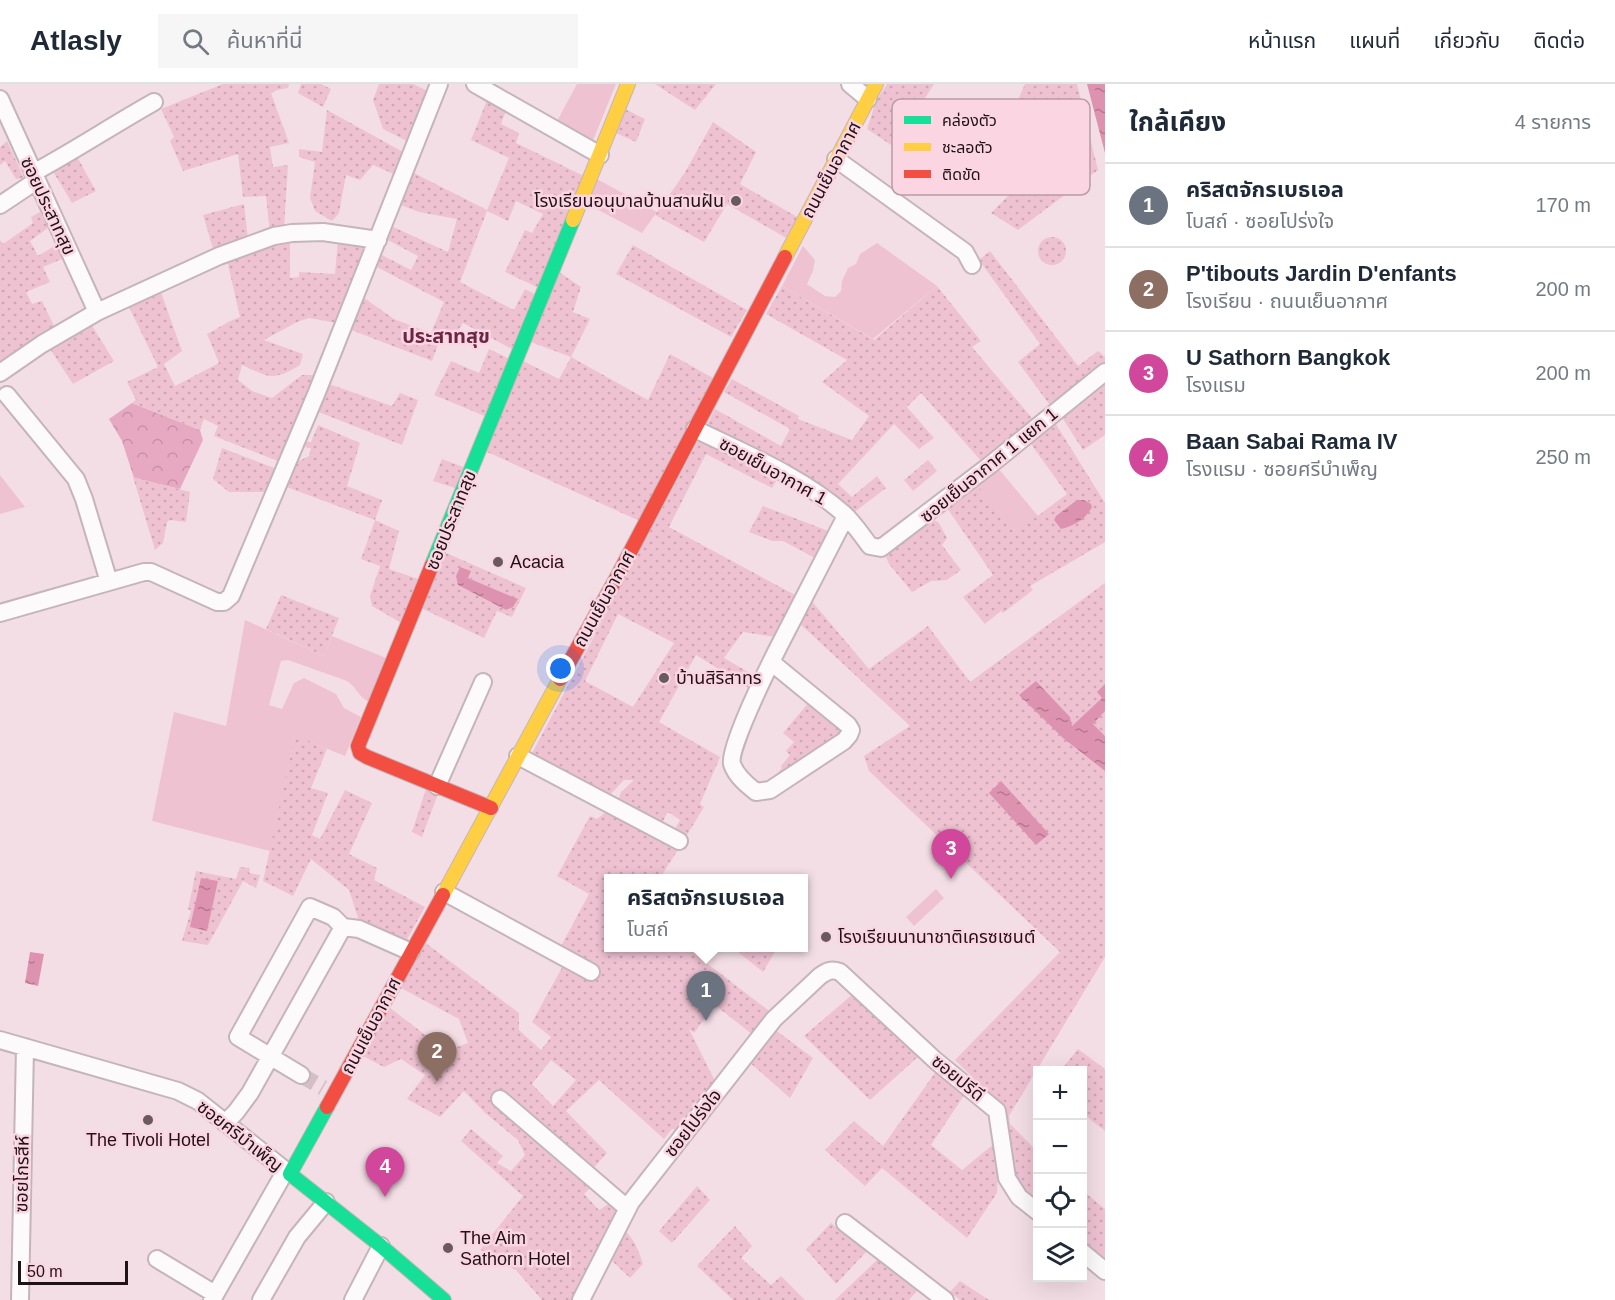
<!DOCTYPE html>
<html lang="th">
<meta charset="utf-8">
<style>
body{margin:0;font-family:Arial,"Noto Sans Thai",sans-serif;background:#f6f6f7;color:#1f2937}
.controls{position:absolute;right:18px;bottom:18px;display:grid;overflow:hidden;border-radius:0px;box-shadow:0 6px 24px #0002}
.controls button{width:54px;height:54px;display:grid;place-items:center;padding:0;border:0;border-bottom:2px solid #e0e1e3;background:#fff;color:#1f2937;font:30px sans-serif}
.scale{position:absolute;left:18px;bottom:15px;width:110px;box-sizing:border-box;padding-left:6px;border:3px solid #1f1317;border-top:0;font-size:16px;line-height:21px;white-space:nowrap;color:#1f1317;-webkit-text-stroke:4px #fbd6e2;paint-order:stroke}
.you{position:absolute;left:561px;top:585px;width:21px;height:21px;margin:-15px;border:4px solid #fff;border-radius:50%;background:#1a73e8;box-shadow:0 0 0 9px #1a73e833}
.badge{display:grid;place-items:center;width:39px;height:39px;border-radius:50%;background:#695a5f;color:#fff;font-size:20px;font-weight:700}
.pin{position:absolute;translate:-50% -50px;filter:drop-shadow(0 2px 3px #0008)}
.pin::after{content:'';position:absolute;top:32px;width:21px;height:18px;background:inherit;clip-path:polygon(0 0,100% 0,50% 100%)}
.popup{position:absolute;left:604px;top:790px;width:204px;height:78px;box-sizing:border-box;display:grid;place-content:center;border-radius:0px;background:#fff;filter:drop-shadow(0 2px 4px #0005);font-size:20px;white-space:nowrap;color:#747a83}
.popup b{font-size:22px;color:#1f2937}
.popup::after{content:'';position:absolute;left:50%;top:100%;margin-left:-12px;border:12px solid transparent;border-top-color:#fff}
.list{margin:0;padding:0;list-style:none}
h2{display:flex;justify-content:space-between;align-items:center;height:78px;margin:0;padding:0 24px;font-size:26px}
h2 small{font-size:20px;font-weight:400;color:#747a83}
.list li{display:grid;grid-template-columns:39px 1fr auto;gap:18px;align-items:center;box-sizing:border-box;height:84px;padding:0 24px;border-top:2px solid #e0e1e3}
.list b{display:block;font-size:22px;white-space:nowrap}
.list p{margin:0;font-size:20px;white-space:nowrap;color:#747a83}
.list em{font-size:20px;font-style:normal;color:#747a83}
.icon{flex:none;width:33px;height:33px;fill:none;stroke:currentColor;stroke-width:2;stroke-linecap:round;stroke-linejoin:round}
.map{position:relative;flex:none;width:1105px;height:1216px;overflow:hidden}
header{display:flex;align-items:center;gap:36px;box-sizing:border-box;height:84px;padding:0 30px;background:#fff;border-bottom:2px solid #e0e1e3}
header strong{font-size:28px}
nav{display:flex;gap:33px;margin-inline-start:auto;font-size:21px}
.search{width:420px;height:54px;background:#f6f6f7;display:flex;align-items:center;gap:15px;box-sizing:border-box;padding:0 21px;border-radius:0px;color:#747a83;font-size:22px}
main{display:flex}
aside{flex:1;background:#fff}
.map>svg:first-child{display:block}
</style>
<header>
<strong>Atlasly</strong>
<div class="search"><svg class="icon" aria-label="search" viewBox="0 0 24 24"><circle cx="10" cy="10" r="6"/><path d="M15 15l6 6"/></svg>ค้นหาที่นี่</div>
<nav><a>หน้าแรก</a><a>แผนที่</a><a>เกี่ยวกับ</a><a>ติดต่อ</a></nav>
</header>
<main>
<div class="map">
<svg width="1105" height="1216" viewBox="0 0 1105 1216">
<defs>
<pattern id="forest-crowns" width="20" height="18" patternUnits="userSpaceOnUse" patternTransform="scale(1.5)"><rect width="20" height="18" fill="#e7a9c1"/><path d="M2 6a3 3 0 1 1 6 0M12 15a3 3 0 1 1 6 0" fill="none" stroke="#c691a5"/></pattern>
<pattern id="garden-dots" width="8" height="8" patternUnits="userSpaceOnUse" patternTransform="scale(1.5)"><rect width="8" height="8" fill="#efc2d2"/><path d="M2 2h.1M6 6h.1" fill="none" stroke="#cca6b4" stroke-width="1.8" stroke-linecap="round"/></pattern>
<pattern id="water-ripples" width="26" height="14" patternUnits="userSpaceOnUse" patternTransform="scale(1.5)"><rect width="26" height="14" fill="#dd93af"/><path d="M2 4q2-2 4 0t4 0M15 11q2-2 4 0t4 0" fill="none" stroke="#b3778d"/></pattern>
</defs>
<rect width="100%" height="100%" fill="#f3dee5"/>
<!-- green -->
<path fill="#efc2d2" d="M577,0H616L592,59L556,39Z
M597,95L657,128L642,149L587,120Z
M877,159L937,202L873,255L782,202L803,162L815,176L813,187L807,200L825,212L835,213L841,207L842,197L848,184L856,180L860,170Z
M998,384L1038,432L1016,449L977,401Z
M0,391L25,423L0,430Z
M245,536L324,572L332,552L386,574L369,618C358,613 356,602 347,597L288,576L281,577L269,621L282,625L294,599L304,594L336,610L344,624L361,633L345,672L295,652L270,767L152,737L174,628L226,642Z
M936,805L944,814L914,842L906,833Z"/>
<!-- forest -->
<path fill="url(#forest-crowns)" d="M132,319L200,346L203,356L180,405L134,394L122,357L109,335Z"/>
<!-- garden -->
<path fill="url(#garden-dots)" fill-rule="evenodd" d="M223,0H289L288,4L277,6L271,9L289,59L270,63L273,83L288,81L284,144L270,150L266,112L243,113L238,70L183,87L170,57L174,53L161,25Z
M301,0H321L331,5L323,23L298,9Z
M379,0H413L428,7L409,58L383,45L373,16Z
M655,0H716L695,26Z
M887,0H934L894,63L867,45L876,17Z
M1025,0H1077L1098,86L1018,146L991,129L1070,50L1016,20Z
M488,14L507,24L501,40L519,49L516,59L584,92L539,204L505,188L525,146L532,149L543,130L516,117L508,137L487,127L460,198L514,226L525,205L536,211L514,266L463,239L456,250L444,245L432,277L346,244L360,211L394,235L431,249L444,218L373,181L378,169L411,186L418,172L384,154L389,141L448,168L457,135L419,128L398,120L412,88L487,126L509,74L471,56Z
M625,25L645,35L636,58L616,49Z
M327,26L405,69L396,91L373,81L360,96L346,91L339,129L332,137L315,127L310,114L315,78L299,73V65L322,68Z
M713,38L756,68L740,100L799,134L788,155L727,120L704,158L655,131L684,90Z
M7,57L24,94L16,95L5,77L0,81V63Z
M75,69L96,107L72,119L51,84Z
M244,120L248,155L214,168L203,131Z
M40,128L48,144L30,157L38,172L56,161L62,175L43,183L50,198L26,208L32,220L42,217L56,246L0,283V156L3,160L33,139L31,133Z
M1038 167a14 14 0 1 1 28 0a14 14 0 1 1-28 0Z
M338,155L371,162L337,239L309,234L297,238L264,256L303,270L300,281C272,298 269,293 242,281L238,296L252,307L272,314L302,291H316L280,378L214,352L218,342L204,335L200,346L132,319L136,316L127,298L158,283L127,219L159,203L182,267L164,280L175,302L219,279L207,250C219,244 228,237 240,233L227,176L290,156V194L299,193V188L335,190Z
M633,161L747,226L731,253L616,190Z
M990,167L1078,282L1098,267L1105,273V282L1049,320L1018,278L1040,260L979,176Z
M559,188L581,203L573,228L590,235L571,273L648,316L670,270L713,294L642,438L485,367L521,276L559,295L571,273L531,258Z
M782,202L874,256L937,202L981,257L972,263L1032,334L1003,363L983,379L921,309L907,323L934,354L919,365L894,340L838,400L852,413L877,392L886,404L852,430L805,391L788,381L705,345L715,325L781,362L790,345L724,308L732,295L799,332L798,335L852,356L869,332L822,298L847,276L766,230Z
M89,237L114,277L73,300L50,265L71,249L77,251L88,245Z
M489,265L510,275L487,333L434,311L451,277L479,289Z
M326,299L392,322L400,309L418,316L402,361L316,327Z
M1105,299V351L1083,366L1061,332Z
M1054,337L1105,419V458L1030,502L1033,506L1003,529L1001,527L985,540L963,513L993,491L947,424L977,401L1016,448L1067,410L1028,356Z
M318,341L360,359L347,402L382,416L375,436L399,447L389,485L421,496L403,540L372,522L370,512L380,482L361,475L375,436L284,402L293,380L309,372L311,364H307L302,358H311Z
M700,353L778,394L772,404L706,370L669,443L797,512L775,553L743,548L724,574L755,592L749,604L696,571L659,638L720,673L700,720L704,723L684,756L672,750L680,736L668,728L663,737L664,745L617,720L621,708L634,696H624L607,714L530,673ZM618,530L674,559L633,623L585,597Z
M222,364L277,385L268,408H229L213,395Z
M442,375L466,384L458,405L433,397Z
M928,376L937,387L913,407L904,396Z
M133,393L190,408L186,438L170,436L167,438L163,459L155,466Z
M763,422L831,448L817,475L783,457H772L749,448Z
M933,435L939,439L947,454L942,461L961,486L947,496L931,497L912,508L889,480L886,473L890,468Z
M444,468L526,504L512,533L497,527L484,554L421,524ZM468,494L517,515L513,523L506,526L458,501Z
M1105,499V873L1009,1032L1010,1040L1037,1067V1121L1022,1108L1009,1088L1004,1024L955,976L1060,868L869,687L864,672L910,642L797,537L809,514L869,585L928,542L970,598Z
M281,511L339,534L324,572L266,545Z
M810,617L844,648L767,702L782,684L781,682L790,671L786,667L794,658L783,649Z
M295,651L327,665L311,704L328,709L312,751L320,755L345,706L372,719L349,770L377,784L374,796L425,823L405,859L360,840L349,806L311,775L293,812L263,797Z
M427,702L439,707L422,753L412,748Z
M610,725L681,761L660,794H608V864H687L772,929L753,951L715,921L694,949L689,945L716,999L677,1046L672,1045L664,1055L599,996L566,1027L607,1069L590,1088L592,1102L584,1110L599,1126L610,1119L620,1128L575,1216H542L516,1186L480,1166L523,1112L461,1057L471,1045L503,1072L497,1079L511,1087L525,1071L518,1056L485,1029L464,1007L440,1033L407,1015L425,991L401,975L384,983L363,972L389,923L446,967L468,959L459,935L399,903L423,857L519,929V946L541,966L551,953L532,938L564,880L592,896L600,885L561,862L589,810L557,792L590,732L597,735ZM551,976L576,996L553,1022L532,1000Z
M240,783L250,784L249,789L260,791L256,804L243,797L208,861L182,857L191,827L188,825L196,787L236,795Z
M733,864H777L763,888Z
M854,909L920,971L870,1016L804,952Z
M774,945L813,974L790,1014L748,977Z
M1078,965L1105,985V1047L1083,1030L1082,986H1061Z
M937,986L965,1010L931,1061L962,1086L995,1059L998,1087L997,1109L967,1154L882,1084L865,1102L825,1066L854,1037L883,1062Z
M697,1102L710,1116L672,1159L659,1147Z
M1082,1106L1105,1125V1179L1083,1159Z
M831,1139L867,1167L836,1200L806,1165Z
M735,1142L752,1162L741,1174L771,1201L781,1192L805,1216H733L697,1182Z
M621,1144C634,1153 638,1165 643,1180L630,1194L608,1173Z
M878,1175L918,1206L909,1216H835Z
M960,1197L989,1216H960L950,1208Z"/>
<!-- water -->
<path fill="url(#water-ripples)" d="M1087,0H1105V69Z
M1077,416H1084L1091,420L1092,423C1086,435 1074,442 1061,445L1054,436L1056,432Z
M460,483L471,487L468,494L518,515L513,523L506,526L458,501L456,492Z
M1036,597L1070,633L1072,642L1102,614L1097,608L1105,600V627L1093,640L1105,652V687L1063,654L1019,611Z
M1001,697L1049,750L1036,761L989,709Z
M201,794L218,797L207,847L190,843Z
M30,868L44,870L38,902L25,899Z"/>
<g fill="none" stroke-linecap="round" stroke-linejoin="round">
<!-- street-tunnel -->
<path stroke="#d3c0c6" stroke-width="16" stroke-dasharray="16 8" stroke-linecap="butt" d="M301,991L323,1004"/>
<!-- street casing -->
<g stroke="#c5b5bb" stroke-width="20">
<path id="street" d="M475,0L600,71
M850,0L868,15
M0,15L97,228
M836,75L965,168L972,181
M33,89C74,67 113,41 154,18
M0,121L36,97
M0,289L42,260L97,228L219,172L274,152L292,149L323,148L378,156
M7,311L76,395L84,415L109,498
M695,345C744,369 803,393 844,430C854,439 862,452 870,462L881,464L990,381L1105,288
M0,529L144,488H151L217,518H224L231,512L317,308L439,0
M771,578L848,641L851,646L849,651L844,657L770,706L756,708C747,701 736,692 732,680C728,665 768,584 777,566L846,432
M518,672L679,757
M437,702L483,598
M444,808L591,888
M0,956L178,1007L198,1017L290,1090
M301,991L238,953L310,823L333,833L343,843
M500,1015L627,1124
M225,1039L236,1028L250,1009L343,843L359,845L411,868
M845,1139L945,1216
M1082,1168L1105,1187
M157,1175L215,1210
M20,1216L25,963
M212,1216L286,1086
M261,1216L297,1153L326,1118
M353,1216L381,1162
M581,1216L631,1118L774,935L820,892C827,887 831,885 840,888L936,977L997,1027L1007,1094L1019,1113L1038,1128"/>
</g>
<!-- fast casing -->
<g stroke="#c5b5bb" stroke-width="16">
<path id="fast" d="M432,481L573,136
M327,1023L290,1090L381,1162L444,1216"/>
</g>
<!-- slow casing -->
<g stroke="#c5b5bb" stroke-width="16">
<path id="slow" d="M573,136L628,0
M785,173L876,0
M443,811L560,595"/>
</g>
<!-- jam casing -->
<g stroke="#c5b5bb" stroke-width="16">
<path id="jam" d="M432,481L358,662L360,669L367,673L491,724
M560,595L617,493L785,173
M327,1023L443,811"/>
</g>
<!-- street -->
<use href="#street" stroke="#fdfafb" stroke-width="16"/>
<!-- fast -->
<use href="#fast" stroke="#16e098" stroke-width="14"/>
<!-- slow -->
<use href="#slow" stroke="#ffcf43" stroke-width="14"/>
<!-- jam -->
<use href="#jam" stroke="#f24e42" stroke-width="14"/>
</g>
<!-- markers -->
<g fill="#695a5f" stroke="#fbd6e2" stroke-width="2">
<circle cx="736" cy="117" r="6"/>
<circle cx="498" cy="478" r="6"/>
<circle cx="664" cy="594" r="6"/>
<circle cx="826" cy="853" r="6"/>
<circle cx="148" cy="1036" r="6"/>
<circle cx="448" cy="1164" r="6"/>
</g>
<g text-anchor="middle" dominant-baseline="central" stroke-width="5" stroke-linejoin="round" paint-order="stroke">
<!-- street labels -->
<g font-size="18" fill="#1f1317" stroke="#fbd6e2">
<text transform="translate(831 86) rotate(-62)">ถนนเย็นอากาศ</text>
<text transform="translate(48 122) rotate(65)">ซอยประสาทสุข</text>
<text transform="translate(989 381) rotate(-39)">ซอยเย็นอากาศ 1 แยก 1</text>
<text transform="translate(773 387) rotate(29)">ซอยเย็นอากาศ 1</text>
<text transform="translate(451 436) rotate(-68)">ซอยประสาทสุข</text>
<text transform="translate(604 515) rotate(-61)">ถนนเย็นอากาศ</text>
<text transform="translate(371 942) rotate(-62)">ถนนเย็นอากาศ</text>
<text transform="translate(958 994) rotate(39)">ซอยปรีดี</text>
<text transform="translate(693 1039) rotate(-52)">ซอยโปร่งใจ</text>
<text transform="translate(240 1052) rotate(38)">ซอยศรีบำเพ็ญ</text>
<text transform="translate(22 1090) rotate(-89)">ฃอยโกรสีห์</text>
</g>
<!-- poi labels -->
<g font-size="18" fill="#1f1317" stroke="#fbd6e2" text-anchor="start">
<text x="724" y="117" text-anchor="end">โรงเรียนอนุบาลบ้านสานฝัน</text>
<text x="510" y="478">Acacia</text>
<text x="676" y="594">บ้านสิริสาทร</text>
<text x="838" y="853">โรงเรียนนานาชาติเครซเซนต์</text>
<text x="148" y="1056" text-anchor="middle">The Tivoli Hotel</text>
<text x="460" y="1154">The Aim<tspan x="460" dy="21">Sathorn Hotel</tspan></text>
</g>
<!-- neighbourhood labels -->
<g font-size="20" font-weight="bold" fill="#692743" stroke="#fbd6e2">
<text x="446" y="252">ประสาทสุข</text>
</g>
</g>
<!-- legend -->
<rect x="892" y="15" width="198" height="96" rx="9" fill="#fbd6e2" stroke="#b99ca5" stroke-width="1.5"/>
<rect x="904" y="32" width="27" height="8" fill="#16e098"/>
<rect x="904" y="59" width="27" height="8" fill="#ffcf43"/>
<rect x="904" y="86" width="27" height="8" fill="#f24e42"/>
<g font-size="16" fill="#1f1317">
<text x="942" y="42">คล่องตัว</text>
<text x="942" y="69">ชะลอตัว</text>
<text x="942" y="96">ติดขัด</text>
</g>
</svg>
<div class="controls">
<button>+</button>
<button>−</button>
<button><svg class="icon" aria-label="locate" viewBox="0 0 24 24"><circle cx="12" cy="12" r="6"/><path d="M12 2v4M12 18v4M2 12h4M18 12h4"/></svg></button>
<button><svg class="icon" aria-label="layers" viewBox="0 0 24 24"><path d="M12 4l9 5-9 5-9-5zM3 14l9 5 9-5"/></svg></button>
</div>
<div class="scale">50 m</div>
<div class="you"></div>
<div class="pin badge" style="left:706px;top:937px;background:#6b7280">1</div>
<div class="popup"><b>คริสตจักรเบธเอล</b>โบสถ์</div>
<div class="pin badge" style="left:437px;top:998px;background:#8d6e63">2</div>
<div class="pin badge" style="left:951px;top:795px;background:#d1479c">3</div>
<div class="pin badge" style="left:385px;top:1113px;background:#d1479c">4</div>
</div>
<aside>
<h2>ใกล้เคียง<small>4 รายการ</small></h2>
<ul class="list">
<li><span class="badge" style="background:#6b7280">1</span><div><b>คริสตจักรเบธเอล</b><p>โบสถ์ · ซอยโปร่งใจ</p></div><em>170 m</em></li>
<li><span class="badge" style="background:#8d6e63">2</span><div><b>P'tibouts Jardin D'enfants</b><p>โรงเรียน · ถนนเย็นอากาศ</p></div><em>200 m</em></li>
<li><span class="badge" style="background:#d1479c">3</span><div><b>U Sathorn Bangkok</b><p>โรงแรม</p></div><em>200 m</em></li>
<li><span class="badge" style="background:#d1479c">4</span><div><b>Baan Sabai Rama IV</b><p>โรงแรม · ซอยศรีบำเพ็ญ</p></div><em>250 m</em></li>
</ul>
</aside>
</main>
